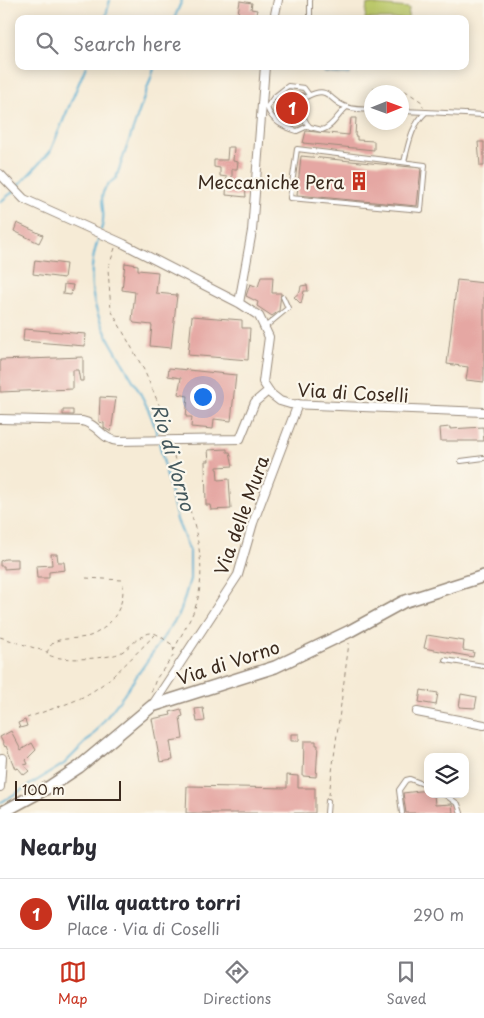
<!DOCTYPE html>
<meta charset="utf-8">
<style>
body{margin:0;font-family:"Playpen Sans",sans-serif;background:#f7f7f7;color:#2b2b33}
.controls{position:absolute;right:15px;bottom:15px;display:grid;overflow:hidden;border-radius:10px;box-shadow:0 2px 12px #0003}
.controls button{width:45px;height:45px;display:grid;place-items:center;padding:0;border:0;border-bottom:1px solid #e1e1e2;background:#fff;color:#2b2b33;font:25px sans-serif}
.compass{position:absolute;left:364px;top:85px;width:45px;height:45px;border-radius:50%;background:#fff;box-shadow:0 2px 12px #0003;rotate:89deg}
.scale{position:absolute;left:15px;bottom:12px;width:106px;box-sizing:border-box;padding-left:5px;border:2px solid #3b2a1e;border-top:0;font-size:14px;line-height:18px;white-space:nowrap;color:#3b2a1e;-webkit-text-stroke:4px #fbf7ec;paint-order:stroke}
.you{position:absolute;left:202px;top:396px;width:18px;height:18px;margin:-12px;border:4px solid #fff;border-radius:50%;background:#1a73e8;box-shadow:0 0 0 8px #1a73e833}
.badge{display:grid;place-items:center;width:32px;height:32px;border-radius:50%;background:#c8321e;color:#fff;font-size:16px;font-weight:700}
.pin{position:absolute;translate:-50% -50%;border:2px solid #fff;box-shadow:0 1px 5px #0006}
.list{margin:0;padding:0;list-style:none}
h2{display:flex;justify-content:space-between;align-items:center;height:65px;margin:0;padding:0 20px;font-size:21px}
h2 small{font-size:16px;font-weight:400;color:#7c7c81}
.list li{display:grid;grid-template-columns:32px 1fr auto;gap:15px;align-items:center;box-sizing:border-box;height:70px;padding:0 20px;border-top:1px solid #e1e1e2}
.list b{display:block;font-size:19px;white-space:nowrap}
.list p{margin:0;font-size:16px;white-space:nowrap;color:#7c7c81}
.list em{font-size:16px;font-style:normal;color:#7c7c81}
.icon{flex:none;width:28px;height:28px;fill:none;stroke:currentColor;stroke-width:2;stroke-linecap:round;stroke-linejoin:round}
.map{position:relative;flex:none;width:484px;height:813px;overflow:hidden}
.search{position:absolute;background:#fff;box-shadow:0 2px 12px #0003;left:15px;right:15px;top:15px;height:55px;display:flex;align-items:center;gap:12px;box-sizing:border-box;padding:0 18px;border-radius:10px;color:#7c7c81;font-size:19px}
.sheet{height:135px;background:#fff}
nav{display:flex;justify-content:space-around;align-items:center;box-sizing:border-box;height:70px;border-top:1px solid #e1e1e2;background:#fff;font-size:14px;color:#7c7c81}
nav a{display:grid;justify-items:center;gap:2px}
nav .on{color:#c8321e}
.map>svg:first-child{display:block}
</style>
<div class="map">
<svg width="484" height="813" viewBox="0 0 484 813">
<rect width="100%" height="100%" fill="#fbf7ec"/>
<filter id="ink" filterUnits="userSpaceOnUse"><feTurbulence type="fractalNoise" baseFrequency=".02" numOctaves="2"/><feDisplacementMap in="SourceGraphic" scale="10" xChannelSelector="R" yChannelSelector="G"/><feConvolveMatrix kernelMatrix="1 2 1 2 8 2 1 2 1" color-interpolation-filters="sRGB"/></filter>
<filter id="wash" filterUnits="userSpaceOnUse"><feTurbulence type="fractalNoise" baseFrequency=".0096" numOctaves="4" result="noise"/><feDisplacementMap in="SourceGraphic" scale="20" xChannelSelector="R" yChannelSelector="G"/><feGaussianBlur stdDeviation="1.12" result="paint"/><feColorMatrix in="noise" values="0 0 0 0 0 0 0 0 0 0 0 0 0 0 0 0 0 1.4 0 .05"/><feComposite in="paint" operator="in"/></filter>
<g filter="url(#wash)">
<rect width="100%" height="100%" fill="#f6ebd6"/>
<!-- green -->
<path fill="#bbc86a" stroke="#7b7944" d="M367,4L409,8L408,19H365Z"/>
<!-- water -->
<path fill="#54add1" stroke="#486c78" d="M324,66H350L349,75L323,72Z"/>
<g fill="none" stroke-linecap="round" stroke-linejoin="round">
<!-- stream -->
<path stroke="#54add1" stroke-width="2" d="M105,19L110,0
M174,19L182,0
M17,187L50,152L86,66
M0,202L14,191
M101,230C110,206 90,196 116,178L155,66
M99,237C68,322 140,363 158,438
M0,803L64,764L93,735L123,696L180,613L190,579V552L177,520L159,442"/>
</g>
<g id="blocks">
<!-- building -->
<path fill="#e5a7a3" d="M240,1L252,3L251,9L257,10L255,19H246V15L238,13Z
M286,93H303L299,108L301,124L285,122Z
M351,118H356L355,136H357V140L374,141V150L303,143L306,131L349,135Z
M478,142H484V166H480Z
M228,147H234L233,161L238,162L237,169H232V182L245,183L246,197L226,195L227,177L220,176V168L214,167V160H227Z
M301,156L421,168L417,206L297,195Z
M17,223L43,235L39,243L14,231Z
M35,260L66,264L64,278L33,274Z
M125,263L138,265V270L158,272L156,293L177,295L171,348L150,346L152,325L134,323L132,320L135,292L122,290Z
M261,277H273L272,293H281L279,311L272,316L257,306L258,302L246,296L250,284L258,287Z
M457,280L484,283V382L466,380L468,367L447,364Z
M64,284L73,285L71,295L63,294Z
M307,285L308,291H304L301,304L294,297L300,292L301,286Z
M192,316L242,320V328H250L248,360L188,355Z
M24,329L86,334L85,346L23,341Z
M83,357V381H80L78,370H73V389L0,392V360Z
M169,368L236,375L231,421L214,419L213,429L191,427L192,417H186L188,396L178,394L181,378L168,376Z
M100,397L116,398L111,432L104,428V423L99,422Z
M63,410H73V415H63Z
M450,427V429L483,427L484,441H441L440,428Z
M227,449V452H230L233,466L217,467L218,480L229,479L231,509L211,510L210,505H206L205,461H209L208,450Z
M51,554H57L58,562H64L65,570L49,572V578H37L36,566L52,565Z
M5,559H18V568L4,569V566H0V561Z
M427,635L464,641L463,650L474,652L473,657L424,648Z
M421,690L438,693L436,705L419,702Z
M461,694L477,697L475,708L459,707Z
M203,708L205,721L197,722L195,709Z
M181,709L183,716L180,717L183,739L170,741L173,760L160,762L152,719L171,715L170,712Z
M25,720L27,726L20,728L18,723Z
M11,731L21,750L32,743L36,750L26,760L28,764L24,765L29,771L24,775L18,768L15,769L6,746L5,747L0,737Z
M291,734H299V741H291Z
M304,741H316V745H318L316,777L303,776Z
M287,775L298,776V788H315V813H186L187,786L287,788Z
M428,790V794H434L435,805L452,804L453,813H406L403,793Z"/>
</g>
</g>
<g filter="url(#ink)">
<use href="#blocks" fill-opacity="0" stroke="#988a7a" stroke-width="1"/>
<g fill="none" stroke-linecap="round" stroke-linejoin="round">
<!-- lane casing -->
<g stroke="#988a7a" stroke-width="6">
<path id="lane" d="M310,19V0
M263,107H267C271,121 284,127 297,131L308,126
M267,107L274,97L288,86L304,88L309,95
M347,107C338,114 333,127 322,130L310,127C301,118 301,107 306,97C330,85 327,99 344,106C353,110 362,109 372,110
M402,111L426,112
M297,149L425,165L421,210L290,198Z
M404,162C409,143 411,126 426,112L484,115
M265,327L288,308L283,297
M461,461L484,458
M445,660L484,666
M444,794L458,804L461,813
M327,813L328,801
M402,813L399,790L406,780L410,779L428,786"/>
</g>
<!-- street casing -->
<g stroke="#988a7a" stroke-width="10">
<path id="street" d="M274,19L278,0
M0,174L24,199L124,244L239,303L259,316L269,337L263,382L271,394L280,401L290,404L484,412
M239,303L252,231L265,66
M0,419L82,421C98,424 102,440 118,441L240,439L255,402L268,391
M152,706L238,575L253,523L298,404
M417,712L484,725
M0,787L2,758"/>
</g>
<!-- secondary casing -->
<g stroke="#988a7a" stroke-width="14">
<path id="secondary" d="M1,813L49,787L79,767L152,706L275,667L350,631L403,602L484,576"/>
</g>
<!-- path -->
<path stroke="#988a7a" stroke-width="1" stroke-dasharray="4 4" stroke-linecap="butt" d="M373,88L404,90L422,102L423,107
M386,89L391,92
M115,248L108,269L111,310L144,370L163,414L168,432
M172,448C183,497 211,550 197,602C192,619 181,634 174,650
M86,578L122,580C127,603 113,627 90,636C80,639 69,638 59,640C52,642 48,648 47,654C57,662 108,659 120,653C130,648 141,632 153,633C159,634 167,642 173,645L174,655L156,679L151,693
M0,637L47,652
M27,718C42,712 59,707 74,701C108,687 130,658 155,635
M329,795L349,643"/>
<!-- lane -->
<use href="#lane" stroke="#fff" stroke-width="4"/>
<!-- street -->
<use href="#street" stroke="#fff" stroke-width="8"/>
<!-- secondary -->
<use href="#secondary" stroke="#fff" stroke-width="11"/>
</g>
</g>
<!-- icons -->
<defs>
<g id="building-bare" transform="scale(1.5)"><path d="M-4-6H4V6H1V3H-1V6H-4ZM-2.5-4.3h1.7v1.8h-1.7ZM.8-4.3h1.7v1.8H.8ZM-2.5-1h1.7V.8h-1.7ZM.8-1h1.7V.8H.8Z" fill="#c8321e" stroke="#fbf7ec" stroke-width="2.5" paint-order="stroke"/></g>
</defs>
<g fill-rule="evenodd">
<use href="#building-bare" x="359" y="181"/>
</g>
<g text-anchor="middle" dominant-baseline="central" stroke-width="4.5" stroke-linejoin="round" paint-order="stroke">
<!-- poi labels -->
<g font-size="18" fill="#3b2a1e" stroke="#fbf7ec" text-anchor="end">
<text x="344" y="181">Meccaniche Pera</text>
</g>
<!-- street labels -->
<g font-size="18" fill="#3b2a1e" stroke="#fbf7ec">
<text transform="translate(353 392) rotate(3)">Via di Coselli</text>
<text transform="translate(241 515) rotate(-70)">Via delle Mura</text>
<text transform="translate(228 662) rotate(-18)">Via di Vorno</text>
</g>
<!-- water labels -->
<g font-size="19" font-style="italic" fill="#44585d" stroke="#fbf7ec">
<text transform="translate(174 457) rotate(74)">Rio di Vorno</text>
</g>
</g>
</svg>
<div class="controls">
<button><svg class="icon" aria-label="layers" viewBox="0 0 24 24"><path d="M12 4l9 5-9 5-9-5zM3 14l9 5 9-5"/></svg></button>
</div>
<svg class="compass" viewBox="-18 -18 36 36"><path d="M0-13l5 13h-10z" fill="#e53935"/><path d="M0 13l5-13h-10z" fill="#7c7c81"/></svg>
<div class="scale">100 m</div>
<div class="you"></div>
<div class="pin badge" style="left:292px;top:108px">1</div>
<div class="search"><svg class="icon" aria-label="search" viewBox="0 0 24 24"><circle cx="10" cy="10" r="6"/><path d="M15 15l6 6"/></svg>Search here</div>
</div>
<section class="sheet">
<h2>Nearby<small></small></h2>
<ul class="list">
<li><span class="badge">1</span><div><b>Villa quattro torri</b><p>Place · Via di Coselli</p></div><em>290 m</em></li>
</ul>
</section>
<nav>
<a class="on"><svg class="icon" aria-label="map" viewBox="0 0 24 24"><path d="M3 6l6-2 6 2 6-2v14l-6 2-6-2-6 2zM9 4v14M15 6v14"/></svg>Map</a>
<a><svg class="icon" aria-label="directions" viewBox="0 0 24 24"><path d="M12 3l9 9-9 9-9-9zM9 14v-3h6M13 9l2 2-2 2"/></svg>Directions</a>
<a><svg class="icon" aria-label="saved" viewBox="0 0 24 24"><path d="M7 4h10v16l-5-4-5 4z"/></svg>Saved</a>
</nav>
